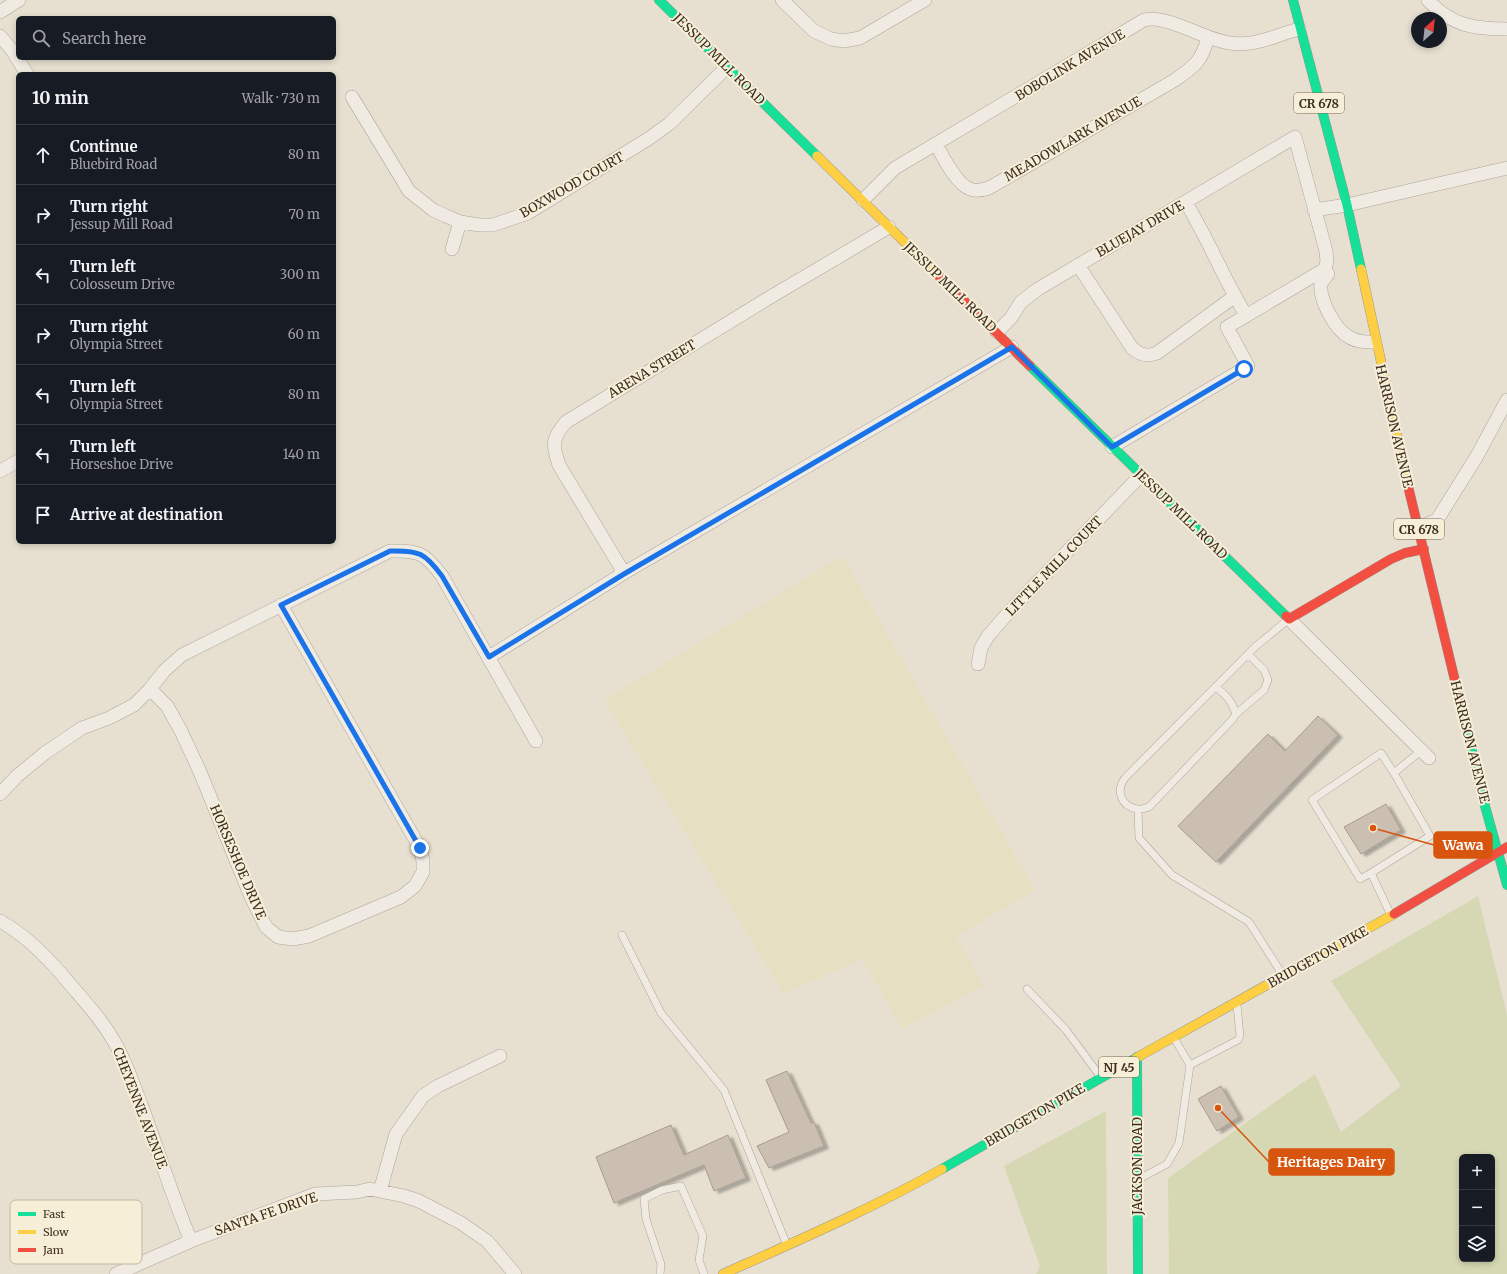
<!DOCTYPE html>
<meta charset="utf-8">
<style>
body{margin:0;font-family:Merriweather,serif;background:#242831;color:#f1f3f6}
.controls{position:absolute;right:12px;bottom:12px;display:grid;overflow:hidden;border-radius:6px;box-shadow:0 2px 6px #0003}
.controls button{width:36px;height:36px;display:grid;place-items:center;padding:0;border:0;border-bottom:1px solid #363941;background:#171b24;color:#f1f3f6;font:20px sans-serif}
.compass{position:absolute;left:1411px;top:12px;width:36px;height:36px;border-radius:50%;background:#171b24;box-shadow:0 2px 6px #0003;rotate:27deg}
.stop{position:absolute;width:12px;height:12px;margin:-9px;border:3px solid #1a73e8;border-radius:50%;background:#fff}
.stop.end{background:#1a73e8;border-color:#fff;box-shadow:0 1px 4px #0008}
.list{margin:0;padding:0;list-style:none}
h2{display:flex;justify-content:space-between;align-items:center;height:52px;margin:0;padding:0 16px;font-size:17px}
h2 small{font-size:13px;font-weight:400;color:#9ea1a6}
.list li{display:grid;grid-template-columns:26px 1fr auto;gap:12px;align-items:center;box-sizing:border-box;height:60px;padding:0 16px;border-top:1px solid #363941}
.list b{display:block;font-size:15px;white-space:nowrap}
.list p{margin:0;font-size:13px;white-space:nowrap;color:#9ea1a6}
.list em{font-size:13px;font-style:normal;color:#9ea1a6}
.icon{flex:none;width:22px;height:22px;fill:none;stroke:currentColor;stroke-width:2;stroke-linecap:round;stroke-linejoin:round}
.map{position:relative;flex:none;width:1507px;height:1274px;overflow:hidden}
.search{position:absolute;background:#171b24;box-shadow:0 2px 6px #0003;left:16px;top:16px;width:320px;height:44px;display:flex;align-items:center;gap:10px;box-sizing:border-box;padding:0 14px;border-radius:6px;color:#9ea1a6;font-size:15px}
.panel{position:absolute;background:#171b24;box-shadow:0 2px 6px #0003;left:16px;top:72px;width:320px;height:472px;border-radius:6px}
.map>svg:first-child{display:block}
</style>
<div class="map">
<svg width="1507" height="1274" viewBox="0 0 1507 1274">
<defs>
<filter id="shadow"><feDropShadow dx="4.5" dy="2.5" stdDeviation="1" flood-color="#0004"/></filter>
</defs>
<rect width="100%" height="100%" fill="#e7e0d1"/>
<!-- farmland -->
<path fill="#e6dfc2" d="M842,556L1035,890L956,937L984,986L902,1028L862,959L784,994L604,700Z"/>
<!-- green -->
<path fill="#d6d7b3" fill-rule="evenodd" d="M1478,896L1507,1015V1274H1169L1168,1178L1315,1074L1341,1132L1401,1086L1331,981ZM1462,1157H1492V1259H1462Z
M1106,1111L1107,1274H1036L1040,1266L1004,1166Z"/>
<!-- building -->
<path fill="#cbbfb2" stroke="#a89c90" filter="url(#shadow)" d="M1318,716L1338,735L1216,862L1178,826L1268,734L1285,751Z
M1386,804L1401,830L1361,854L1344,827Z
M787,1071L811,1123L814,1122L824,1146L769,1168L757,1146L789,1132L766,1080Z
M1221,1086L1239,1117L1217,1131L1198,1099Z
M671,1125L684,1155L728,1135L746,1178L714,1191L704,1165L614,1203L596,1157Z"/>
<g fill="none" stroke-linecap="round" stroke-linejoin="round">
<!-- lane casing -->
<g stroke="#ada599" stroke-width="8">
<path id="lane" d="M1216,687C1226,695 1232,701 1236,714L1232,720L1149,807C1145,808 1140,810 1137,809C1120,806 1116,790 1125,778L1256,646L1289,619
M1236,714L1264,690L1268,680L1264,670L1248,654
M1138,810L1139,838L1172,875L1249,922L1282,974
M1371,873L1360,879L1312,800L1381,753L1394,773
M1390,913L1371,873L1430,836L1394,773L1422,750
M622,935L661,1013L724,1090L786,1243
M1027,989L1066,1030L1100,1076
M1190,1065L1238,1040L1240,1036L1237,1005
M1139,1179L1167,1164L1179,1143L1190,1065L1174,1038
M660,1274L661,1264L646,1219L644,1199L662,1190L681,1186L703,1236L699,1260L704,1274"/>
</g>
<!-- street casing -->
<g stroke="#ada599" stroke-width="14">
<path id="street" d="M782,0L814,31L831,39L844,41L860,38L925,0
M1428,0C1451,26 1475,29 1507,29
M0,12L19,0
M0,36L12,50L27,74
M352,97L409,191L433,210L446,216L460,222L480,225H493L528,213L648,139L669,124L727,67
M936,144C943,157 956,184 970,189C976,192 983,190 989,188L1175,80C1195,66 1202,61 1208,37
M863,200L895,168L1144,20C1167,14 1205,40 1230,43C1255,47 1276,35 1299,29
M1186,202L1205,237L1227,281L1246,316
M1314,210L1347,205L1507,168
M452,249L460,222
M1078,265L1132,348C1140,355 1147,357 1157,353L1235,296
M997,332L1011,318L1021,302L1038,289L1295,137L1326,251L1327,261L1325,269L1328,274C1326,277 1322,281 1321,284C1319,299 1335,330 1349,337C1357,342 1366,342 1375,342
M1112,447L1248,366L1227,327L1325,269
M0,471L18,461
M1419,528L1437,520L1477,456L1507,400
M624,573L559,465C552,445 552,438 566,422L767,299L889,227
M1289,619L1429,758
M489,657L624,573L1012,347
M978,664L981,648L988,636L1008,613L1141,475
M150,689L167,706L181,731L200,772L251,897L266,927L278,937L293,939L309,936L401,897L415,886L423,872V861L420,848L281,605
M0,794L17,776L45,753L82,728L109,718L134,705L150,689L164,671L182,655L390,551C419,550 425,553 442,576L536,741
M0,921C28,937 49,959 69,983C86,1003 102,1020 115,1043C126,1062 133,1084 141,1104C158,1150 172,1196 191,1241
M380,1191L396,1134L423,1096L438,1086L500,1056
M116,1274L191,1241L315,1194L357,1192L370,1189L404,1196L419,1201L461,1223L487,1241L515,1274"/>
</g>
<!-- fast casing -->
<g stroke="#9c958a" stroke-width="10">
<path id="fast" d="M659,0L817,156
M1293,0L1347,205L1361,269
M1030,366L1286,616
M1464,718L1485,806L1507,885
M1137,1057L1138,1274
M942,1169L1136,1058"/>
</g>
<!-- slow casing -->
<g stroke="#9c958a" stroke-width="10">
<path id="slow" d="M817,156L938,275
M1361,269L1408,486
M1136,1058L1394,914
M723,1274C797,1241 871,1209 942,1169"/>
</g>
<!-- jam casing -->
<g stroke="#9c958a" stroke-width="10">
<path id="jam" d="M938,275L1030,366
M1408,486L1464,718
M1286,616L1289,619L1391,559L1405,553L1424,549
M1394,914L1507,847"/>
</g>
<!-- lane -->
<use href="#lane" stroke="#efebe3" stroke-width="7"/>
<!-- street -->
<use href="#street" stroke="#efebe3" stroke-width="13"/>
<!-- fast -->
<use href="#fast" stroke="#16e098" stroke-width="9"/>
<!-- slow -->
<use href="#slow" stroke="#ffcf43" stroke-width="9"/>
<!-- jam -->
<use href="#jam" stroke="#f24e42" stroke-width="9"/>
</g>
<g fill="none" stroke-linecap="round" stroke-linejoin="round">
<!-- route -->
<path stroke="#1a73e8" stroke-width="5" d="M420,848L281,605L390,551C419,550 425,553 442,576L489,657L624,574L1012,347L1112,447L1244,369"/>
</g>
<g text-anchor="middle" dominant-baseline="central" stroke-width="4" stroke-linejoin="round" paint-order="stroke">
<!-- shield labels -->
<g fill="#f7eed8" stroke="#756857" stroke-width="1">
<rect x="1294" y="93" width="50" height="20" rx="3"/>
<rect x="1394" y="519" width="50" height="20" rx="3"/>
<rect x="1099" y="1057" width="40" height="20" rx="3"/>
</g>
<g font-size="12" font-weight="bold" fill="#3d2e20">
<text x="1319" y="103">CR 678</text>
<text x="1419" y="529">CR 678</text>
<text x="1119" y="1067">NJ 45</text>
</g>
<!-- street labels -->
<g font-size="13" fill="#3d2e20" stroke="#f7eed8">
<text transform="translate(719 59) rotate(45)">JESSUP MILL ROAD</text>
<text transform="translate(1070 65) rotate(-31)">BOBOLINK AVENUE</text>
<text transform="translate(1073 139) rotate(-30)">MEADOWLARK AVENUE</text>
<text transform="translate(572 185) rotate(-30)">BOXWOOD COURT</text>
<text transform="translate(1140 229) rotate(-30)">BLUEJAY DRIVE</text>
<text transform="translate(950 287) rotate(44)">JESSUP MILL ROAD</text>
<text transform="translate(652 369) rotate(-31)">ARENA STREET</text>
<text transform="translate(1394 426) rotate(77)">HARRISON AVENUE</text>
<text transform="translate(1181 514) rotate(44)">JESSUP MILL ROAD</text>
<text transform="translate(1054 566) rotate(-46)">LITTLE MILL COURT</text>
<text transform="translate(1470 742) rotate(76)">HARRISON AVENUE</text>
<text transform="translate(238 862) rotate(67)">HORSESHOE DRIVE</text>
<text transform="translate(1318 957) rotate(-29)">BRIDGETON PIKE</text>
<text transform="translate(140 1108) rotate(69)">CHEYENNE AVENUE</text>
<text transform="translate(1035 1115) rotate(-30)">BRIDGETON PIKE</text>
<text transform="translate(1137 1166) rotate(-90)">JACKSON ROAD</text>
<text transform="translate(266 1214) rotate(-19)">SANTA FE DRIVE</text>
</g>
</g>
<!-- legend -->
<rect x="10" y="1200" width="132" height="64" rx="6" fill="#f7eed8" stroke="#bfb4a1" stroke-width="1"/>
<rect x="18" y="1212" width="18" height="4" fill="#16e098"/>
<rect x="18" y="1230" width="18" height="4" fill="#ffcf43"/>
<rect x="18" y="1248" width="18" height="4" fill="#f24e42"/>
<g font-size="11" fill="#3d2e20">
<text x="43" y="1218">Fast</text>
<text x="43" y="1236">Slow</text>
<text x="43" y="1254">Jam</text>
</g>
<!-- callouts -->
<path fill="none" stroke="#d7550e" stroke-width="1.5" d="M1373 828L1434 845M1218 1108L1269 1162"/>
<g fill="#d7550e" stroke="#f7eed8" stroke-width="1.5">
<circle cx="1373" cy="828" r="4"/>
<circle cx="1218" cy="1108" r="4"/>
</g>
<g fill="#d7550e" stroke="#d7550e" stroke-width="1.5">
<rect x="1434" y="832" width="58" height="26" rx="4"/>
<rect x="1269" y="1149" width="125" height="26" rx="4"/>
</g>
<g font-size="14" text-anchor="middle" font-weight="bold" fill="#fff">
<text x="1463" y="850">Wawa</text>
<text x="1331" y="1167">Heritages Dairy</text>
</g>
</svg>
<div class="controls">
<button>+</button>
<button>−</button>
<button><svg class="icon" aria-label="layers" viewBox="0 0 24 24"><path d="M12 4l9 5-9 5-9-5zM3 14l9 5 9-5"/></svg></button>
</div>
<svg class="compass" viewBox="-18 -18 36 36"><path d="M0-13l5 13h-10z" fill="#e53935"/><path d="M0 13l5-13h-10z" fill="#9ea1a6"/></svg>
<div class="stop" style="left:1244px;top:369px"></div>
<div class="stop end" style="left:420px;top:848px"></div>
<div class="search"><svg class="icon" aria-label="search" viewBox="0 0 24 24"><circle cx="10" cy="10" r="6"/><path d="M15 15l6 6"/></svg>Search here</div>
<section class="panel">
<h2>10 min<small>Walk · 730 m</small></h2>
<ul class="list">
<li><svg class="icon" aria-label="ahead" viewBox="0 0 24 24"><path d="M12 20V5M6 11l6-6 6 6"/></svg><div><b>Continue</b><p>Bluebird Road</p></div><em>80 m</em></li>
<li><svg class="icon" aria-label="right" viewBox="0 0 24 24"><path d="M7 20v-9h11M14 6l5 5-5 5"/></svg><div><b>Turn right</b><p>Jessup Mill Road</p></div><em>70 m</em></li>
<li><svg class="icon" aria-label="left" viewBox="0 0 24 24"><path d="M17 20v-9H6M10 6l-5 5 5 5"/></svg><div><b>Turn left</b><p>Colosseum Drive</p></div><em>300 m</em></li>
<li><svg class="icon" aria-label="right" viewBox="0 0 24 24"><path d="M7 20v-9h11M14 6l5 5-5 5"/></svg><div><b>Turn right</b><p>Olympia Street</p></div><em>60 m</em></li>
<li><svg class="icon" aria-label="left" viewBox="0 0 24 24"><path d="M17 20v-9H6M10 6l-5 5 5 5"/></svg><div><b>Turn left</b><p>Olympia Street</p></div><em>80 m</em></li>
<li><svg class="icon" aria-label="left" viewBox="0 0 24 24"><path d="M17 20v-9H6M10 6l-5 5 5 5"/></svg><div><b>Turn left</b><p>Horseshoe Drive</p></div><em>140 m</em></li>
<li><svg class="icon" aria-label="arrive" viewBox="0 0 24 24"><path d="M6 21V4h12l-3 4 3 4H6"/></svg><div><b>Arrive at destination</b></div></li>
</ul>
</section>
</div>
